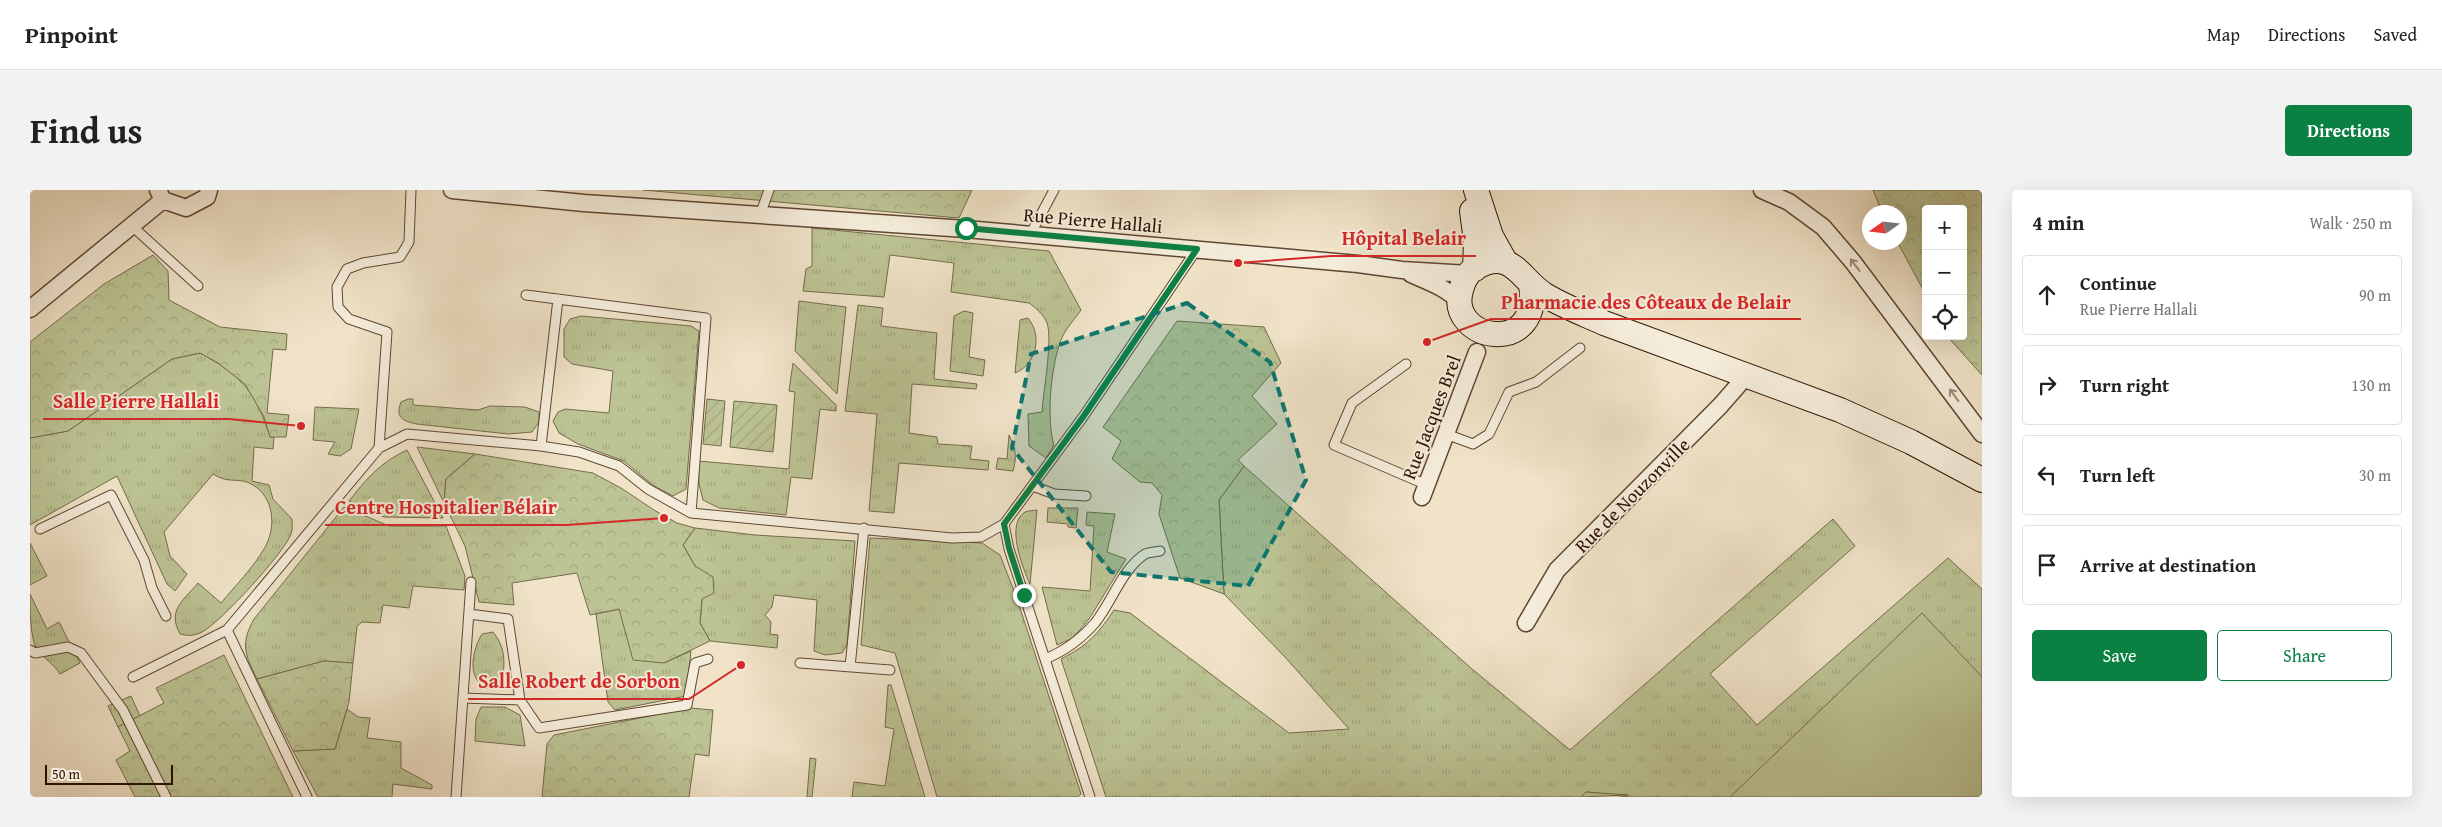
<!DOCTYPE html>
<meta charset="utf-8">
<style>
body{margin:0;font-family:"Gentium Book Plus",serif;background:#f2f2f2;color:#222}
.controls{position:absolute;right:15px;top:15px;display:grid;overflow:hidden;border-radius:5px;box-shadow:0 5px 20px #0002}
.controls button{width:45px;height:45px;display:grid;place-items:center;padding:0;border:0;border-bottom:1px solid #e0e0e0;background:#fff;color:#222;font:25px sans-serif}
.compass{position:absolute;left:1832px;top:15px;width:45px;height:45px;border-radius:50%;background:#fff;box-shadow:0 5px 20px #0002;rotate:256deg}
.scale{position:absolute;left:15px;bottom:12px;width:128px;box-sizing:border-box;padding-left:5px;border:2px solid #2f1301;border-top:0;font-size:14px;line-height:18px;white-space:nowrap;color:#2f1301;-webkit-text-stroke:4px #f5eddb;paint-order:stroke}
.stop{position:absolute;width:15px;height:15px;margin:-11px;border:4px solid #0b8043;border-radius:50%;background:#fff}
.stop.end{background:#0b8043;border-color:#fff;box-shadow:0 1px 5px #0008}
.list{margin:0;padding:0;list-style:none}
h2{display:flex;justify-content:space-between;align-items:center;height:65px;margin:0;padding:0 20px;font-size:21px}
h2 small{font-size:16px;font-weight:400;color:#767676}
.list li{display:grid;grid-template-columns:32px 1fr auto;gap:15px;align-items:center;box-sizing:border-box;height:80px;margin:0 10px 10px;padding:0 10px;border:1px solid #e0e0e0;border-radius:5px}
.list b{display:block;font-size:19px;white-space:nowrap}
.list p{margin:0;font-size:16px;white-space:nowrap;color:#767676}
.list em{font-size:16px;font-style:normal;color:#767676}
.actions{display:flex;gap:10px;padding:15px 20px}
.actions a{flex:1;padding:11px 0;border:1px solid #0b8043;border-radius:5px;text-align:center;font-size:18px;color:#0b8043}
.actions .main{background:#0b8043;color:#fff}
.icon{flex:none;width:28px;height:28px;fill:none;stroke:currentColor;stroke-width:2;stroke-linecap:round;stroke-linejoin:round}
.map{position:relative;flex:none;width:1952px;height:607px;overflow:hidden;border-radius:5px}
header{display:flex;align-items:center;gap:30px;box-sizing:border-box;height:70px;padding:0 25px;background:#fff;border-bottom:1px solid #e0e0e0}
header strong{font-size:24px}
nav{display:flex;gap:28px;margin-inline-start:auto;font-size:18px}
.intro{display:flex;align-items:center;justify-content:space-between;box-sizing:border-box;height:120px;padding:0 30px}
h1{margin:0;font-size:35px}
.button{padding:12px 22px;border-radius:5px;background:#0b8043;color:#fff;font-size:18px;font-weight:700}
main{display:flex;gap:30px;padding:0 30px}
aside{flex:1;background:#fff;border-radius:5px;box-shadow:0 5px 20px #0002}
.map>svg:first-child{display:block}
</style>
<header>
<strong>Pinpoint</strong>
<nav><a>Map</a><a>Directions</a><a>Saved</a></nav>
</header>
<div class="intro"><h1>Find us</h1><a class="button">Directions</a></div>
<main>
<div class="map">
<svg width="1952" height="607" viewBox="0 0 1952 607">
<defs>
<pattern id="grass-tufts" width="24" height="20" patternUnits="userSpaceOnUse" patternTransform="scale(1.25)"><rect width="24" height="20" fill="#bcc394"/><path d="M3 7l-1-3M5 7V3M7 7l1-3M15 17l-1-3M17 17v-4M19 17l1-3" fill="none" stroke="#a2a77e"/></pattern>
<pattern id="forest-crowns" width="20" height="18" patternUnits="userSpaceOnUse" patternTransform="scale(1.25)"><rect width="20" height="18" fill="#bcc394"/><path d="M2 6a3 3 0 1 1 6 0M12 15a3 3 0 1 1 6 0" fill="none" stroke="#a2a77e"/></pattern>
<pattern id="garden-furrows" width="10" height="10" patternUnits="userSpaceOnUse" patternTransform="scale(1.25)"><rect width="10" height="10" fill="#bcc394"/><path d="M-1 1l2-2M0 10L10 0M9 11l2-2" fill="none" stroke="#a2a77e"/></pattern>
</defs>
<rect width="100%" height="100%" fill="#f0e3c8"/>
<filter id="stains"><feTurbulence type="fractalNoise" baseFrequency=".004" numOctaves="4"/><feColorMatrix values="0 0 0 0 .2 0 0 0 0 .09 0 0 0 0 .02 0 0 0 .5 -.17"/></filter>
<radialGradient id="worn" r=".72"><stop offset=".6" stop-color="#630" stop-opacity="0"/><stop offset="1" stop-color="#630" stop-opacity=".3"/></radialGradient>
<!-- grass -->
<path fill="url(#grass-tufts)" stroke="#766b4a" d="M782,38L1019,61L1051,120C1045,129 1035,139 1031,150C1021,175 1016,229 1024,255L1016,268L999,256L998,224L1012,222C1013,203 1023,150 1017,133C1014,125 1006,118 999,113L921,102L924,73L860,65L854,107L773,101L776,79L782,76Z
M769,111L816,117L807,204L765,161Z
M828,115L853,118L851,136L907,143L904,189L947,194L946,199L882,194L879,243L907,247L908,254L942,256L940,269L959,271L958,280L869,273L864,323L839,321L847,224L815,221Z
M934,121L943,123L939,167L955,170L953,186L920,181L924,126Z
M551,126L661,136L669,141L656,299L643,306L624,296L594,271L548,254L529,243L523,231L528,222L535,219L579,223L583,181L542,174L534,167V139L540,129Z
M998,128C1013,146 1006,175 985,183L990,130Z
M170,163C211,185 226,202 240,247H244L243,259L224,257L222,291L239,295L243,309L262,329C262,333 263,340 261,344C255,362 190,433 172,442C164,446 158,446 150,444C137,420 153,411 168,393L191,413C205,396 223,378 234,359C247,338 244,307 223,295C209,286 200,295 183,284L134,342L140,366L157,384L145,401L137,394L87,286L0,335V248L38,241L142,169Z
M763,173L806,215V221L790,219L782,289L761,287L756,325L689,318L673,310L669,294L668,271L759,279L765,202L759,201Z
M378,209H383V215L448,220L460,216L495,217L509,222V232L502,242L478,244L387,234C373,231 365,228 371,212Z
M285,217L329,219L321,259L310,266L298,264L305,252L283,250Z
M979,245C986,258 987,267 983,281L966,279L968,268L977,269Z
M387,257L445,264L416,289L414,313Z
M377,260L413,328L354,327L319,311C336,289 351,272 377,260Z
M1214,276L1442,479L1540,560L1803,329L1825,356L1680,484L1727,535L1918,368L1952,399V607H1599L1557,602L1551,607H1076L1031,469C1057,456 1069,443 1084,420L1100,423L1259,543L1319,539L1255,467L1194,404L1189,310Z
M314,317L359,336H416L435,386L434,400L383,396L379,418L353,415L350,433L332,432L327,436L323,473L294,471L227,489C215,465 210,454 224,429Z
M1018,318H1048L1046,338L1038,337V334L1017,332Z
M1007,320L1000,394C993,379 975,334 995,322C998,321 1004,320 1007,320Z
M1057,322L1085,324L1077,362L1096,369L1059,429L1043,448L1027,455L1012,397L1060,401L1064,336L1056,335Z
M665,338L725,345L825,351L817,455L812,463L795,465L784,461L787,410L744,405L742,417L735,425L741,432L740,444L748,445L747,458L680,451L670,433L672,409L665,376L653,355Z
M840,348L952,353L970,365L986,406L1051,604L1048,607H907L865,463L831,455Z
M0,353L17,386L0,395Z
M0,404L17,439L29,432L50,473L30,484C24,474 13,468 6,458C0,444 0,420 0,404Z
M589,419L634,473L661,461L656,506L585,520L578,512L566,424Z
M463,442C476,458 475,473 472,492C467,497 461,500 455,497C436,487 443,459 452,444Z
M858,495H861L895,607H822L824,592L855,596L864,539L855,537Z
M101,506L110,526L88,537L78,516Z
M451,517H475L490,525L495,556L445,551L446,529Z
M317,519L328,527L340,528L337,548L371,552V578L402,595V599L363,594L362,607H288L263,561L305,559Z
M780,568L786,569L782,607H777Z"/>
<!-- forest -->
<path fill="url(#forest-crowns)" stroke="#766b4a" d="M613,0H942L929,28Z
M1843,0H1952V185L1917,146H1933V19H1896V105L1868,53L1870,52V22H1852Z
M123,65L138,81L139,110L190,137L257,144L256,160L243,159L237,223L259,225L256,247H240L234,227L215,194L188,173L170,163L142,169L38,241L0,248V152L74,94Z
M1147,131L1234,137L1251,173L1222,206L1247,234L1208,270L1214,276L1189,310L1194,404L1150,388L1129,324L1132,305L1122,293L1110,292L1082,269L1091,251L1073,237Z
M445,264L563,283L591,298L624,320L647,333L665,338L653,355L665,376L683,387L684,403L672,409L670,433L680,451L634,473L603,470L589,419L560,425L547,383L482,393L484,415L449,412L435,356L414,313L416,289Z
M194,465L263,607H105L86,570L100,561L88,537L134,513L126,498Z
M294,471L323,473L319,512L305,559L263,561L227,489Z
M660,518L683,520L679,566L665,564L659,607H512L517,554L524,545Z
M1556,602L1598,605L1551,607Z"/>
<!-- garden -->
<path fill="url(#garden-furrows)" stroke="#766b4a" d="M677,209L695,211L691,256L673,254Z
M704,211L747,215L743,262L700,257Z"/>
<!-- pitch -->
<path fill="#bcc394" stroke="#766b4a" d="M1892,423L1952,487V607H1700Z"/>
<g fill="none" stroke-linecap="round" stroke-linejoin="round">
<!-- service casing -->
<g stroke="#5f4733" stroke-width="11">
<path id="service" d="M730,25L739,0
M102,36L168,96
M1000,45L1024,0
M496,105L676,128L661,323
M1376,174L1322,213L1304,255L1397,295
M1416,244L1443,254L1459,244L1479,202L1506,192L1550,158
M511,256L528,109
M349,258L357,142L319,129L308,117L307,97L317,79L333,73L370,67L379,52L381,0
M1003,296L1024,304L1056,306
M974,334L979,359L1060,607
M10,339L81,305L114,370L122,398L136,426
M197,440L277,607
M0,460L5,463L38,457L51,463L93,520L136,607
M1015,469C1035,461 1051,449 1065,433C1082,412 1092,379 1115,364C1119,362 1126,362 1130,361
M770,473L860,480
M820,477L834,338
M103,487L197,440L349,258L377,244L511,256L549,262L589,276L618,299L661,323L922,348L951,347L974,334L1053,227L1167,59
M433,508L490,510L478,429L439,424
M490,510L509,538L657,515L665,473L678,469
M426,607L441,392"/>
</g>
<!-- minor casing -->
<g stroke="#5f4733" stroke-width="19">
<path id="minor" d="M128,0L133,10L156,18L177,7L179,0
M422,0L554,13L936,39L1328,74L1372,80L1439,84
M1732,0L1759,12L1793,37L1823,72L1952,244
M1381,84C1399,92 1417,98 1431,113
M0,119L133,10
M1392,307L1447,162
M1496,433L1527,380L1690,216L1718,184"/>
</g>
<!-- secondary casing -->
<g stroke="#2f1301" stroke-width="26">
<path id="secondary" d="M1446,0L1461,46L1476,73
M1442,21L1446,51L1445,79
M1501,95C1512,168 1416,151 1431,100C1433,92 1437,83 1445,78C1482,56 1491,91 1515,105C1533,116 1554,124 1574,133L1810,220L1881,252L1952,290"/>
</g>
<!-- service -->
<use href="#service" stroke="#f5eddb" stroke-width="9"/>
<!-- minor -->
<use href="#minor" stroke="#f5eddb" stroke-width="16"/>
<!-- secondary -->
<use href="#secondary" stroke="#f5eddb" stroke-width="24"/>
</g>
<!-- one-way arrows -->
<defs><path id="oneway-shaft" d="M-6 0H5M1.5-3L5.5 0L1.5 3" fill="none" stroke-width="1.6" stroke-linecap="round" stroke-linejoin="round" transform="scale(1.25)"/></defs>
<g stroke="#9c8b79">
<use href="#oneway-shaft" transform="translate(1825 75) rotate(-128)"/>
<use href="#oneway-shaft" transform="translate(1924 205) rotate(-126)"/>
</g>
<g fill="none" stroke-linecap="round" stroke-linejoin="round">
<!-- route -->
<path stroke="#0b8043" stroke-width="6" d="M936,38L1167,59L1053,227L974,334L979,358L994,405"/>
</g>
<!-- marked area -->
<path fill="#0f766e" fill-opacity="0.2" stroke="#0f766e" stroke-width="4" stroke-dasharray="10 6" stroke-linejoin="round" d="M1157,113L1240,172L1276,290L1218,396L1081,382L982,258L1001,164Z"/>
<g text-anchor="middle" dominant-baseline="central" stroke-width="4" stroke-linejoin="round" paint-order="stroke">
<!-- street labels -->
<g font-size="19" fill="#2f1301" stroke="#f5eddb">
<text transform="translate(1063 30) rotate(5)">Rue Pierre Hallali</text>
<text transform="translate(1401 227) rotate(-69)">Rue Jacques Brel</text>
<text transform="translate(1602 305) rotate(-45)">Rue de Nouzonville</text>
</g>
</g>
<!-- callouts -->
<path fill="none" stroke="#d62828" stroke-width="2" d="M1208 73L1301 66H1446M1397 152L1461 129H1771M271 236L199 229H13M634 328L537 335H295M711 475L659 509H438"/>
<g fill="#d62828" stroke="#f5eddb" stroke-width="2">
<circle cx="1208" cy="73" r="5"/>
<circle cx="1397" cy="152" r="5"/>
<circle cx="271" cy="236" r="5"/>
<circle cx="634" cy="328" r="5"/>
<circle cx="711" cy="475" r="5"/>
</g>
<g font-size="20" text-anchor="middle" font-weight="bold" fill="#d62828" stroke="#f5eddb" stroke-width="4" stroke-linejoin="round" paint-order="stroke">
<text x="1374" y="55">Hôpital Belair</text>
<text x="1616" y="119">Pharmacie des Côteaux de Belair</text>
<text x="106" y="218">Salle Pierre Hallali</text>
<text x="416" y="324">Centre Hospitalier Bélair</text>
<text x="549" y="498">Salle Robert de Sorbon</text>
</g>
<rect width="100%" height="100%" filter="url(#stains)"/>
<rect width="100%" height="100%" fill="url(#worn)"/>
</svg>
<div class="controls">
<button>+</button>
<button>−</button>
<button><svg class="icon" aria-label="locate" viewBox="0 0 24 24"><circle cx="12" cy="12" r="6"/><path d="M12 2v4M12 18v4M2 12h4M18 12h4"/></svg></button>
</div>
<svg class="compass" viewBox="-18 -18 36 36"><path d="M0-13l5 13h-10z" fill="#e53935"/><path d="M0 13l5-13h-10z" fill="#767676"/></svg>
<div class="scale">50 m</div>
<div class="stop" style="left:936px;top:38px"></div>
<div class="stop end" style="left:994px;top:405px"></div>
</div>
<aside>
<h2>4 min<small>Walk · 250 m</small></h2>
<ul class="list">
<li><svg class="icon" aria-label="ahead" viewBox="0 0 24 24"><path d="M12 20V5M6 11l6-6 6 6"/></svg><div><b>Continue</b><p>Rue Pierre Hallali</p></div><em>90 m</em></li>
<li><svg class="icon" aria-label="right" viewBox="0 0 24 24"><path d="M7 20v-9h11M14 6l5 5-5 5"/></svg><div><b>Turn right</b></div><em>130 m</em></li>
<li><svg class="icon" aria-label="left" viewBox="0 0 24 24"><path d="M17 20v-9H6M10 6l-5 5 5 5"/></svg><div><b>Turn left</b></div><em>30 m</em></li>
<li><svg class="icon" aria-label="arrive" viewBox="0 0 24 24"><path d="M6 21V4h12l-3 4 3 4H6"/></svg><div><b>Arrive at destination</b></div></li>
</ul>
<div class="actions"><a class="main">Save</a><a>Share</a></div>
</aside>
</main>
